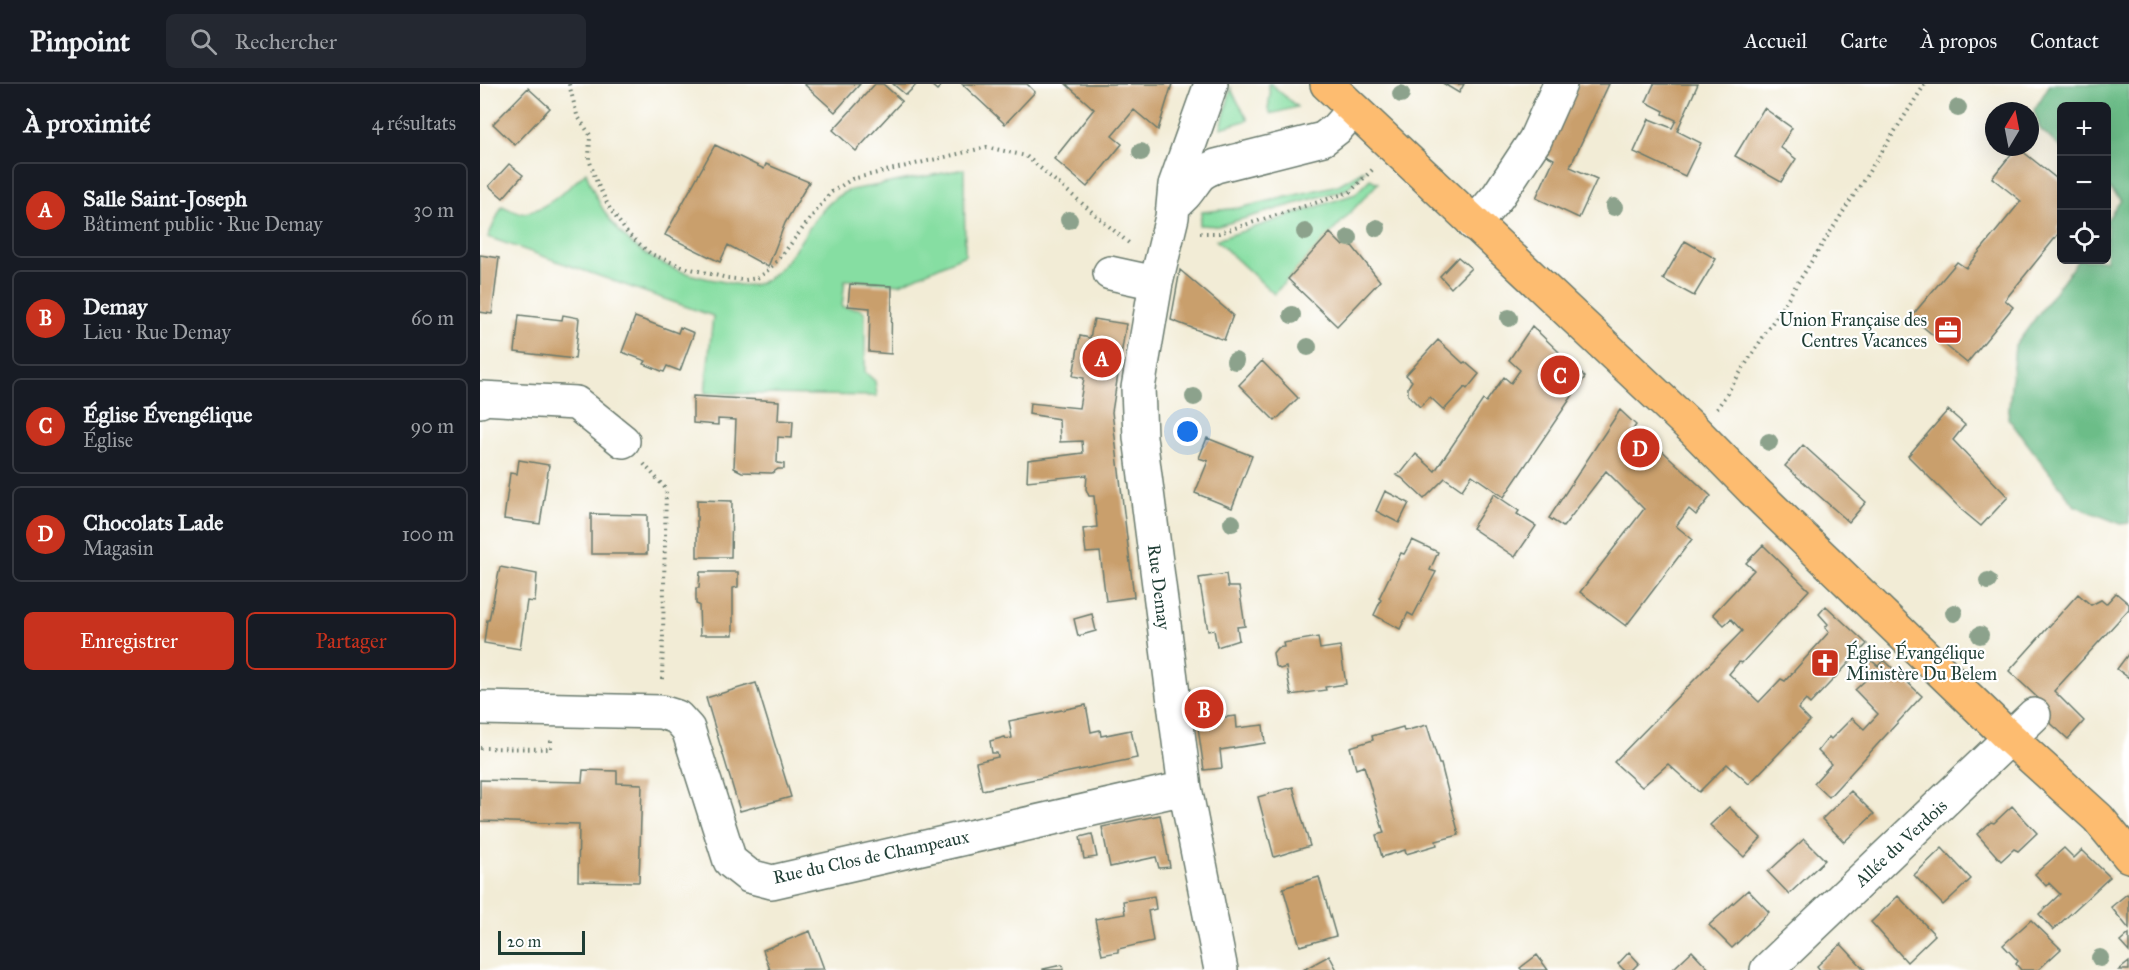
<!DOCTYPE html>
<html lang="fr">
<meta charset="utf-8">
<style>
body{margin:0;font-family:"IM FELL Great Primer",serif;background:#242831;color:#f1f3f6}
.controls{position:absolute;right:18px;top:18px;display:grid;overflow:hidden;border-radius:9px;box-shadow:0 6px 24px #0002}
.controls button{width:54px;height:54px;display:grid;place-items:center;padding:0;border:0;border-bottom:2px solid #363941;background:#171b24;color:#f1f3f6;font:30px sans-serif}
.compass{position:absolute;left:1505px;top:18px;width:54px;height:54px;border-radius:50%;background:#171b24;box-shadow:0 6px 24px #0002;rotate:10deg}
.scale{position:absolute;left:18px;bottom:15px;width:87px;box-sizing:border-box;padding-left:6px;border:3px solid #1f3d34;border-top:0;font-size:16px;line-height:21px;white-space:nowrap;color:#1f3d34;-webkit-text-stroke:4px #fff;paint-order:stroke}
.you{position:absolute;left:708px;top:348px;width:21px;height:21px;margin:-15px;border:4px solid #fff;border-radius:50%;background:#1a73e8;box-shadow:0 0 0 9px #1a73e833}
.badge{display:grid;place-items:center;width:39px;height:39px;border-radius:50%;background:#c8321e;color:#fff;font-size:20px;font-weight:700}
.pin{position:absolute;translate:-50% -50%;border:3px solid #fff;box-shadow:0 2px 6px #0006}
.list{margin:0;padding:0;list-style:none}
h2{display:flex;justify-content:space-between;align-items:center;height:78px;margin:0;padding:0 24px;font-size:26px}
h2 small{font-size:20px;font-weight:400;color:#9ea1a6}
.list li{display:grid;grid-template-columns:39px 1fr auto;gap:18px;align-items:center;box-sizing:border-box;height:96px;margin:0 12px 12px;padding:0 12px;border:2px solid #363941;border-radius:9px}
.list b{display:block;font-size:22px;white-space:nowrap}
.list p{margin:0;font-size:20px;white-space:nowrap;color:#9ea1a6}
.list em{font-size:20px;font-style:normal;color:#9ea1a6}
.actions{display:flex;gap:12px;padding:18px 24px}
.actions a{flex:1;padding:14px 0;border:2px solid #c8321e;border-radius:9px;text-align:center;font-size:21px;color:#c8321e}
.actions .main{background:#c8321e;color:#fff}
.icon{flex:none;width:33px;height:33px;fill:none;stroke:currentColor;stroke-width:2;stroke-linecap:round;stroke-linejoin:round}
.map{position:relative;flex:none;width:1649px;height:886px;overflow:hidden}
header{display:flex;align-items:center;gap:36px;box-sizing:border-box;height:84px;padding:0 30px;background:#171b24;border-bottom:2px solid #363941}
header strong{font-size:28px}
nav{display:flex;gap:33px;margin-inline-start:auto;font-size:21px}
.search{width:420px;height:54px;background:#242831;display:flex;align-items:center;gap:15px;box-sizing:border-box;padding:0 21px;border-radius:9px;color:#9ea1a6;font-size:22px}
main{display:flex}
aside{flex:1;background:#171b24}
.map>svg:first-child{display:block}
</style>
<header>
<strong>Pinpoint</strong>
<div class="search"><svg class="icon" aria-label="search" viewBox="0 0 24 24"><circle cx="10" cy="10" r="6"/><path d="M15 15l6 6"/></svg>Rechercher</div>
<nav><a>Accueil</a><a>Carte</a><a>À propos</a><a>Contact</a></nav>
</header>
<main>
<aside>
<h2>À proximité<small>4 résultats</small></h2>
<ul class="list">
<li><span class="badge">A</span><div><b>Salle Saint-Joseph</b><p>Bâtiment public · Rue Demay</p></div><em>30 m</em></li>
<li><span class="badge">B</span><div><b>Demay</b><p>Lieu · Rue Demay</p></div><em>60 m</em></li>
<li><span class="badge">C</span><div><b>Église Évengélique</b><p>Église</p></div><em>90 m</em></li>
<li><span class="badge">D</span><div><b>Chocolats Lade</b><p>Magasin</p></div><em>100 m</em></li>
</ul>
<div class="actions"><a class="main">Enregistrer</a><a>Partager</a></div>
</aside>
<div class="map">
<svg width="1649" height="886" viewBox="0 0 1649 886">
<rect width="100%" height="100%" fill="#fff"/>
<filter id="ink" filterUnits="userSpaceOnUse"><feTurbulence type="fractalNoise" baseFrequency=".0167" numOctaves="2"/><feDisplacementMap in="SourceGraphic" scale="12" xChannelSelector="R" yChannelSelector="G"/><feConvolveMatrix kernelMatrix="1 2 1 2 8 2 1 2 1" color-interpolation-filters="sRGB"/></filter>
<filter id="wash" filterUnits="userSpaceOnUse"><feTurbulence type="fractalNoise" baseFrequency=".008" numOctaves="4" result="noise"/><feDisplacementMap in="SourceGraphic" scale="24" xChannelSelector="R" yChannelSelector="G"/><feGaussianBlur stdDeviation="1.35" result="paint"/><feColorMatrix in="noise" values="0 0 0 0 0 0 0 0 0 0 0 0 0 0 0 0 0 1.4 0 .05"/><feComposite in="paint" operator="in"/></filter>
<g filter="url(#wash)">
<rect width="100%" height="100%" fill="#f2ecd6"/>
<!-- green -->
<path fill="#86dea2" stroke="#528e6b" stroke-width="1.5" d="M788,0H791L817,23L791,30L788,26L790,10Z
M751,4C755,16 763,25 768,36L741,44Z
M484,85L485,171L420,200L365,196L362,223L381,225L385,229V288L395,297L397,312L225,309L233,232L8,153L22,122C27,124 34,128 40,129C62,130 91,102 106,88C128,154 173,186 240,197C254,200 271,205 284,197C318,177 328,129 363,109C371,104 385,104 394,102C424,96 454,91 484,85Z
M886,85L867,105L738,142L719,141L722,128L759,124L858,101Z
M890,95L898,99L794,210L736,156L875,110Z"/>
<!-- forest -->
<path fill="#6cbd88" stroke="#467d5e" stroke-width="1.5" d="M1570,0H1649V439L1641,440L1595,422L1528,334L1535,262L1598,176H1626L1627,136L1641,116L1627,102L1626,22H1582L1581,64L1560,45L1554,26Z"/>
<g id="blocks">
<!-- building -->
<path fill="#c99f6c" d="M324,0H380L355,28Z
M395,0H403L422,17L376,67L353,46Z
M413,0H437L426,11Z
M450,0H463L457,6Z
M482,0H547L555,8L525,40Z
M586,0H692L678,46L654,26L632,52L642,60L607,103L574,75L614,25Z
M964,0H984L979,9Z
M1098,0H1129L1090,83L1117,95L1099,134L1056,114L1074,75L1064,70Z
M1174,0H1218L1197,47L1221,59L1205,92L1154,68L1169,35L1192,44L1196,36L1183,30L1184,27L1166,18Z
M48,4L70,24L35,61L13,40Z
M1284,24L1312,44L1300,63L1316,75L1301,98L1255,72Z
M235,61L284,85L286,80L329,98L305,139L288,183L248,161L240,178L185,151Z
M1537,63L1581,98V139L1577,145L1580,148L1525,216L1533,223L1487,279L1431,233L1477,178L1486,184L1541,117L1512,94Z
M29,80L43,91L23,114L9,102Z
M850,149L863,162L869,158L900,197L857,242L808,195Z
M1205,157L1236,175L1214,212L1183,195Z
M0,171L19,174L12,230L0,228Z
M978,173L991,184L971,204L960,192Z
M700,186L753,231L744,256L691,236Z
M370,200L412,202L411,270L389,268L390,224L368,222Z
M39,231L82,236L83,231L99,234L95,275L35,268Z
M155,233L198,249L200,243L214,249L200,287L187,282L184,288L164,280L166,277L142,268Z
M614,235L646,240L632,328L654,513L626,517L620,468L606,469L603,445L617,443L614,412H609L606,405L607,391L547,397L548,376L603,369L602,357L580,358L579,335L549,330L550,319L599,324L604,294L593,292L600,252L610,254Z
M1052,242L1105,293L1024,413L992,391L982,406L965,394L944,415L922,394L916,391L922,388L936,370L955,387L1003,316L1006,318L1024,293L1031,299L1040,286L1029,276Z
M958,256L983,279L985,278L999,290L987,305L985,303L964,326L950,313L940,323L928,311V303L932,297L926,291Z
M782,277L818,314L795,337L759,301Z
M213,312L299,317L298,336L313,337L312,354L298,353L297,379L304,380V385H298L292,389L262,388L254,384L256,336L238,335V341L213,339Z
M1140,326L1156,341L1152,347L1172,365L1176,361L1231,412L1216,431L1209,425L1196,442L1212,455L1146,542L1100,508L1164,425L1126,387L1083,443L1069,434Z
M1468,326L1485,341L1473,356L1528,413L1501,442L1483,427L1428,372Z
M727,354L772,372L752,424L715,409L728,377L719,374Z
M1323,361L1386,418L1369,438L1305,382Z
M39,376L69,381L60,440L24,435L30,389L37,390Z
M905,407L929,419L919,439L896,427Z
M1014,410L1039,427L1037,430L1056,442L1035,473L992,444Z
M217,416L252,417L251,473H217Z
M111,430L167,431V470H111Z
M932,456L958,468L950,486L956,488L933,532L928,529L920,545L894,531L901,516L899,514L921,469L924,470Z
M1283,461L1329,506L1262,579L1259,578L1249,590L1279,618L1301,595L1305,597L1349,548L1345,544L1348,540L1339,530L1346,522L1387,560L1330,620L1326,616L1318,625L1330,637L1269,700L1247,680L1219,708L1188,680L1162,703L1134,678L1262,547L1251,535L1244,541L1233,530L1274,486L1266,479Z
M20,483L57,490L55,518L47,517L40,565L4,559L7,536H9Z
M220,488H258V503L253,504V551H220L219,521L216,520V504H219Z
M746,490L748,503H759L765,542L757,543L759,556L737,563L734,546L728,547L719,494Z
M1636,509L1649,520V525L1574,607L1604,637L1588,655L1554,624L1561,617L1529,587L1598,510L1611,521L1621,516L1626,520Z
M612,530L616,547L598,552L594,535Z
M838,553L840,565L860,562L866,600L845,603L846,606L811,611L806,583L800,585L795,581L793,569L797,564L804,563L803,559Z
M1649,569V594L1637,585Z
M1391,576L1398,582L1404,576L1442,612L1349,713L1334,699L1351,680L1338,667L1349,653L1351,655L1372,634L1384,645L1398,630L1375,606L1392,590L1385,583Z
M276,599L311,713L260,727L226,614Z
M732,615L734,631L716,634L714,618Z
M606,621L611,648L620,646L621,652L651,646L657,674L502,706L496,678L518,673L517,669H512L510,657L525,653L526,655L532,654L529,637Z
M756,632L757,644L783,641L785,659L740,666L742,684L724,686L717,636Z
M947,641L959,680H961L979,751L956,757L957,761L926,770L925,766L902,773L896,751L904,749L884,682L876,685L870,663L893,656L892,652L923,643L924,647Z
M103,686L137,687V699L162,700L159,798L98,797L99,740L0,737V696L102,698Z
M813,703L830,762L794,773L778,713Z
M1371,707L1394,730L1364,758L1342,735Z
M1532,722L1557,749L1538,767L1534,765L1521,777L1497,750L1511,738L1514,739Z
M1249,723L1281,754L1264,773L1230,741Z
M680,731L690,783L679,784L676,773L630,783L622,743Z
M612,750L617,773L604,775L600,753Z
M1324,755L1345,776L1309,810L1288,788Z
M1462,764L1491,795L1463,821L1434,791Z
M1584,764L1594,774L1602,766L1630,793L1573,846L1559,830L1580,810L1569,799L1566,802L1555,790Z
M839,793L856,852L820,862L803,804Z
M1268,806L1289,828L1252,864L1229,841Z
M1647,810L1649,812V845L1631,823Z
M674,812L676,825L668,827L673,857L638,865V868L622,871L615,835L645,830L643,817Z
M1418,812L1455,851L1427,878L1391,838Z
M1551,836L1581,865L1558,886H1541L1536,880L1538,877L1523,861Z
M330,847L344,885L290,886L283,866Z
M1649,850V868L1640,858Z
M1361,860L1385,886H1340L1337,882Z
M1212,867L1230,886H1192Z
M1149,868L1159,879L1152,886H1144L1138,880Z
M849,871L857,886H823L847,873Z
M1057,871L1068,886H1042L1040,884Z
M1649,878V886H1639Z
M582,881L583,886H563V885Z"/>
</g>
</g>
<g filter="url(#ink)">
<use href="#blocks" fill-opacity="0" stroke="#697a6d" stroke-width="1.5"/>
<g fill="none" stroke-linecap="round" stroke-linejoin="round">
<!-- minor casing -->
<g stroke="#697a6d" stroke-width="36">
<path id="minor" d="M731,0L695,101L692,133L676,199L658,304L660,353L705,704L741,886
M694,120C705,113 710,103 718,93C723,87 730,85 736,82L843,55L856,45L873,26
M994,140L1018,112L1055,56L1080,0
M630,189L676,199
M0,317L1,314L96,319L143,357
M0,624L181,628L197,633L208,645L250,777L269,792L292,798L705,704
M1287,886L1554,631"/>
</g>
<!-- major casing -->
<g stroke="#697a6d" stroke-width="36">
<path id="major" d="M847,0L1213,345L1272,405L1531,655L1618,734L1649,772"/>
</g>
<!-- path -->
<path stroke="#697a6d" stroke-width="4" stroke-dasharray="1.5 4.5" stroke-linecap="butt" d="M89,0L97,31L110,51L109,75L117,99L130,125L148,150L171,170L203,183L247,194L265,196L277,194L285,189L299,175L350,109L372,95L507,63L546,72L650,160
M720,149H739L870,108L894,84
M1237,325L1445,0
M164,380L186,405L182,598
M0,664L71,665V656"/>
<!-- minor -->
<use href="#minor" stroke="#fff" stroke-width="33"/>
<!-- major -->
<use href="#major" stroke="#fdbc70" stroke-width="33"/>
</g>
<!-- trees -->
<g fill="#8ca28c">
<circle cx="921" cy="10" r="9"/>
<circle cx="1478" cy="24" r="9"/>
<circle cx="661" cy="68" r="9"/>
<circle cx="1134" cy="123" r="9"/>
<circle cx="589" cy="136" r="9"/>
<circle cx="897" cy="144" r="9"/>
<circle cx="825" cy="148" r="9"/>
<circle cx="869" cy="154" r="9"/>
<circle cx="812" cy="231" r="9"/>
<circle cx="1029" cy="234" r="9"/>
<circle cx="828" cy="263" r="9"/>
<circle cx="755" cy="277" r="9"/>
<circle cx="714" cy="313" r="9"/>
<circle cx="1289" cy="358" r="9"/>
<circle cx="752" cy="439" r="9"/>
<circle cx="1508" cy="497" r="9"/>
<circle cx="1474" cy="529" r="9"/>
<circle cx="1500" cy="551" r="9"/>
<circle cx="1620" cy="874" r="9"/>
</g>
</g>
<!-- icons -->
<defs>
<g id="office-square" transform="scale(1.5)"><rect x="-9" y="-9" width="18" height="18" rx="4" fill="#c8321e" stroke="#fff"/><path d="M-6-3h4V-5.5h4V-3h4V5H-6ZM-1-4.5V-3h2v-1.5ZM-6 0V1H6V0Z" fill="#fff"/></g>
<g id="church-square" transform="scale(1.5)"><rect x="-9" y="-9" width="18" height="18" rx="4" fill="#c8321e" stroke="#fff"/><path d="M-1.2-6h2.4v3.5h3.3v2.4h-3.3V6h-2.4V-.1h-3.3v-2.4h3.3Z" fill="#fff"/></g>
</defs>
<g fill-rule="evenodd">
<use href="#office-square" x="1468" y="246"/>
<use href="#church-square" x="1345" y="579"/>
</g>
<g text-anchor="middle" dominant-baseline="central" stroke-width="4.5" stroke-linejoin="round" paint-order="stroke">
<!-- poi labels -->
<g font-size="18" fill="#1f3d34" stroke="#fff" text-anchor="end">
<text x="1447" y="236">Union Française des<tspan x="1447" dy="21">Centres Vacances</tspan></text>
<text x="1366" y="569" text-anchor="start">Église Évangélique<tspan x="1366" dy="21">Ministère Du Belem</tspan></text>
</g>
<!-- street labels -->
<g font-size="18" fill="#1f3d34" stroke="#fff">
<text transform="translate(679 503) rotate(83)">Rue Demay</text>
<text transform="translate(1421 759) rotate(-43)">Allée du Verdois</text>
<text transform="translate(391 773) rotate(-12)">Rue du Clos de Champeaux</text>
</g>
</g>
</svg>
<div class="controls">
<button>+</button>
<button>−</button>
<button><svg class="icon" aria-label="locate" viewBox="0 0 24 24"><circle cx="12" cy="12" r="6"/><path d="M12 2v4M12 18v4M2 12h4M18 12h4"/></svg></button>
</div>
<svg class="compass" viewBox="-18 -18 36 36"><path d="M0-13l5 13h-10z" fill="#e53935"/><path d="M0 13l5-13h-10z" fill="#9ea1a6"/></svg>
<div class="scale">20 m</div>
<div class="you"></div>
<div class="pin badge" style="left:622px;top:274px">A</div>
<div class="pin badge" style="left:724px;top:625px">B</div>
<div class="pin badge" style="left:1080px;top:291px">C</div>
<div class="pin badge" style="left:1160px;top:364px">D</div>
</div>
</main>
